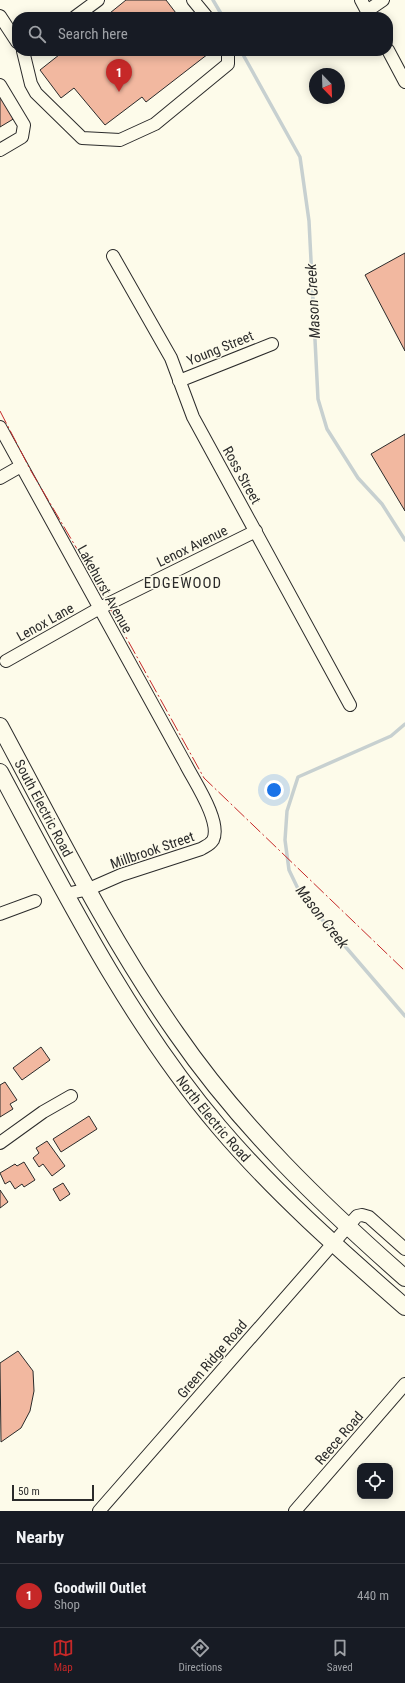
<!DOCTYPE html>
<style>
body{margin:0;font-family:"Roboto Condensed",sans-serif;background:#242831;color:#f1f3f6}
.controls{position:absolute;right:12px;bottom:12px;display:grid;overflow:hidden;border-radius:8px;box-shadow:0 2px 10px #0003}
.controls button{width:36px;height:36px;display:grid;place-items:center;padding:0;border:0;border-bottom:1px solid #363941;background:#171b24;color:#f1f3f6;font:20px sans-serif}
.compass{position:absolute;left:309px;top:68px;width:36px;height:36px;border-radius:50%;background:#171b24;box-shadow:0 2px 10px #0003;rotate:157deg}
.scale{position:absolute;left:12px;bottom:10px;width:82px;box-sizing:border-box;padding-left:4px;border:2px solid #2b2b2b;border-top:0;font-size:11px;line-height:14px;white-space:nowrap;color:#2b2b2b;-webkit-text-stroke:3px #fdfbea;paint-order:stroke}
.you{position:absolute;left:274px;top:790px;width:14px;height:14px;margin:-10px;border:3px solid #fff;border-radius:50%;background:#1a73e8;box-shadow:0 0 0 6px #1a73e833}
.badge{display:grid;place-items:center;width:26px;height:26px;border-radius:50%;background:#c62828;color:#fff;font-size:13px;font-weight:700}
.pin{position:absolute;translate:-50% -33px;filter:drop-shadow(0 1px 2px #0008)}
.pin::after{content:'';position:absolute;top:21px;width:14px;height:12px;background:inherit;clip-path:polygon(0 0,100% 0,50% 100%)}
.list{margin:0;padding:0;list-style:none}
h2{display:flex;justify-content:space-between;align-items:center;height:52px;margin:0;padding:0 16px;font-size:17px}
h2 small{font-size:13px;font-weight:400;color:#9ea1a6}
.list li{display:grid;grid-template-columns:26px 1fr auto;gap:12px;align-items:center;box-sizing:border-box;height:64px;padding:0 16px;border-top:1px solid #363941}
.list b{display:block;font-size:15px;white-space:nowrap}
.list p{margin:0;font-size:13px;white-space:nowrap;color:#9ea1a6}
.list em{font-size:13px;font-style:normal;color:#9ea1a6}
.icon{flex:none;width:22px;height:22px;fill:none;stroke:currentColor;stroke-width:2;stroke-linecap:round;stroke-linejoin:round}
.map{position:relative;flex:none;width:405px;height:1511px;overflow:hidden}
.search{position:absolute;background:#171b24;box-shadow:0 2px 10px #0003;left:12px;right:12px;top:12px;height:44px;display:flex;align-items:center;gap:10px;box-sizing:border-box;padding:0 14px;border-radius:16px;color:#9ea1a6;font-size:15px}
.sheet{height:116px;background:#171b24}
nav{display:flex;justify-content:space-around;align-items:center;box-sizing:border-box;height:56px;border-top:1px solid #363941;background:#171b24;font-size:11px;color:#9ea1a6}
nav a{display:grid;justify-items:center;gap:2px}
nav .on{color:#c62828}
.map>svg:first-child{display:block}
</style>
<div class="map">
<svg width="405" height="1511" viewBox="0 0 405 1511">
<rect width="100%" height="100%" fill="#fdfbea"/>
<g fill="none" stroke-linecap="round" stroke-linejoin="round">
<!-- stream -->
<path stroke="#c7d0d0" stroke-width="3.5" d="M213,0L223,17
M241,51L300,157L309,221L318,399L327,429L358,478L382,504L405,540
M405,724L391,736L298,777L287,811L285,840L289,870L301,895L405,1016"/>
</g>
<!-- building -->
<path fill="#f2b8a0" stroke="#2b2b2b" d="M126,0H166L179,17H105Z
M64,51H206L208,54L146,102L142,97L105,125L74,88L61,98L40,70Z
M0,92L15,118L0,127Z
M405,253V351L365,275Z
M405,434V511L371,454Z
M41,1047L50,1060L22,1080L13,1068Z
M5,1082L17,1100L10,1104L13,1109L0,1117V1085Z
M89,1116L97,1129L61,1152L53,1139Z
M47,1141L65,1166L52,1176L43,1164L39,1167L33,1158L39,1153L36,1148Z
M24,1162L35,1180L24,1187L22,1184L15,1189L10,1181L5,1184L0,1173L15,1164L17,1166Z
M63,1183L70,1194L60,1201L53,1189Z
M0,1190L8,1202L0,1208Z
M18,1351L33,1371L34,1391L30,1411L21,1428L1,1442L0,1363Z"/>
<g fill="none" stroke-linecap="round" stroke-linejoin="round">
<!-- minor casing -->
<g stroke="#2b2b2b" stroke-width="14">
<path id="minor" d="M193,0L207,17
M361,0L370,17
M367,11L383,0
M0,16L17,42
M75,17L98,0
M388,50L405,82
M23,51L31,84L36,93L82,138L120,140L155,124L228,64V51
M0,85L24,125L22,137L0,150
M113,256L171,358L193,417L350,705
M179,381L272,344
M0,427L186,765C194,781 222,822 213,840C210,845 206,846 201,849L121,875L89,889L66,894
M0,478L21,466
M6,661L98,609L256,531
M0,914L35,901
M0,1143L43,1112L71,1096
M99,1511L357,1216L362,1215L369,1217L405,1249
M295,1511L405,1384"/>
</g>
<!-- major casing -->
<g stroke="#2b2b2b" stroke-width="18">
<g id="major">
<path id="s1" d="M0,726C56,830 108,936 176,1033C240,1126 321,1204 405,1278"/>
<path id="s2" d="M0,772C66,895 129,1021 219,1127C275,1193 340,1250 405,1307"/>
</g>
</g>
<!-- minor -->
<use href="#minor" stroke="#fdfbea" stroke-width="12"/>
<!-- major -->
<use href="#major" stroke="#fdfbea" stroke-width="16"/>
<!-- power -->
<path stroke="#c62828" stroke-width="1" stroke-dasharray="14 3 2 3" stroke-linecap="butt" d="M0,411L31,471L80,554L204,778L405,971"/>
</g>
<g text-anchor="middle" dominant-baseline="central" stroke-width="3" stroke-linejoin="round" paint-order="stroke">
<!-- street labels -->
<g font-size="14" fill="#2b2b2b" stroke="#fdfbea">
<text transform="translate(220 348) rotate(-22)">Young Street</text>
<text transform="translate(242 475) rotate(61)">Ross Street</text>
<text transform="translate(192 546) rotate(-26)">Lenox Avenue</text>
<text transform="translate(105 589) rotate(61)">Lakehurst Avenue</text>
<text transform="translate(45 622) rotate(-29)">Lenox Lane</text>
<text stroke="none"><textPath href="#s1" startOffset="93">South Electric Road</textPath></text>
<text transform="translate(152 850) rotate(-19)">Millbrook Street</text>
<text stroke="none"><textPath href="#s2" startOffset="408">North Electric Road</textPath></text>
<text transform="translate(212 1359) rotate(-49)">Green Ridge Road</text>
<text transform="translate(339 1438) rotate(-49)">Reece Road</text>
</g>
<!-- water labels -->
<g font-size="15" font-style="italic" fill="#2b2b2b" stroke="#fdfbea">
<text transform="translate(313 301) rotate(-93)">Mason Creek</text>
<text transform="translate(322 917) rotate(52)">Mason Creek</text>
</g>
<!-- neighbourhood labels -->
<g font-size="15" letter-spacing="1" fill="#2b2b2b" stroke="#fdfbea">
<text x="183" y="583">EDGEWOOD</text>
</g>
</g>
</svg>
<div class="controls">
<button><svg class="icon" aria-label="locate" viewBox="0 0 24 24"><circle cx="12" cy="12" r="6"/><path d="M12 2v4M12 18v4M2 12h4M18 12h4"/></svg></button>
</div>
<svg class="compass" viewBox="-18 -18 36 36"><path d="M0-13l5 13h-10z" fill="#e53935"/><path d="M0 13l5-13h-10z" fill="#9ea1a6"/></svg>
<div class="scale">50 m</div>
<div class="you"></div>
<div class="pin badge" style="left:119px;top:92px">1</div>
<div class="search"><svg class="icon" aria-label="search" viewBox="0 0 24 24"><circle cx="10" cy="10" r="6"/><path d="M15 15l6 6"/></svg>Search here</div>
</div>
<section class="sheet">
<h2>Nearby<small></small></h2>
<ul class="list">
<li><span class="badge">1</span><div><b>Goodwill Outlet</b><p>Shop</p></div><em>440 m</em></li>
</ul>
</section>
<nav>
<a class="on"><svg class="icon" aria-label="map" viewBox="0 0 24 24"><path d="M3 6l6-2 6 2 6-2v14l-6 2-6-2-6 2zM9 4v14M15 6v14"/></svg>Map</a>
<a><svg class="icon" aria-label="directions" viewBox="0 0 24 24"><path d="M12 3l9 9-9 9-9-9zM9 14v-3h6M13 9l2 2-2 2"/></svg>Directions</a>
<a><svg class="icon" aria-label="saved" viewBox="0 0 24 24"><path d="M7 4h10v16l-5-4-5 4z"/></svg>Saved</a>
</nav>
